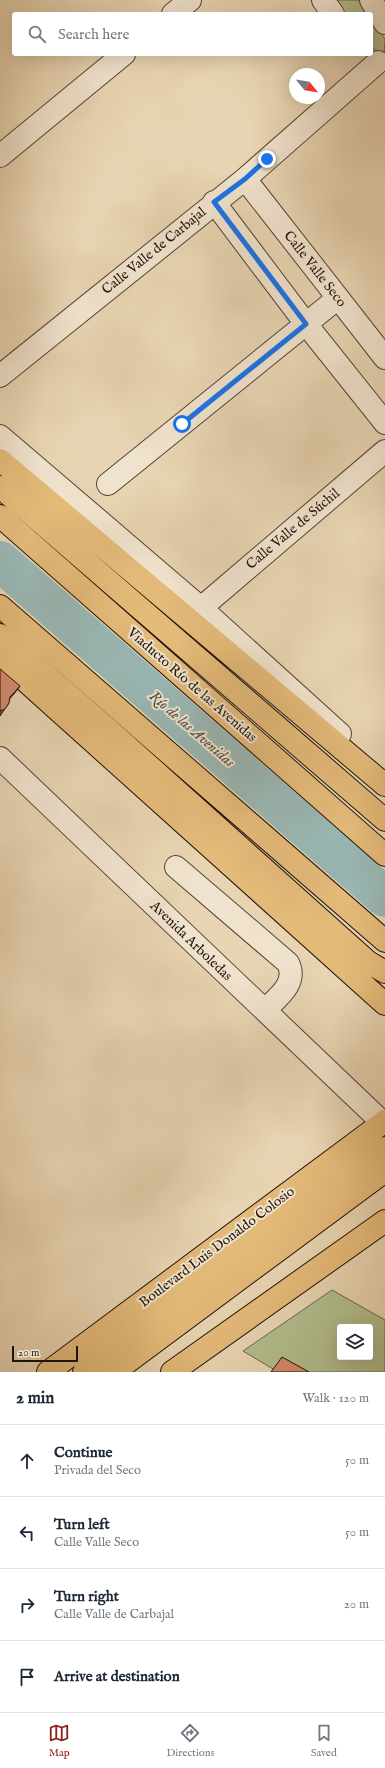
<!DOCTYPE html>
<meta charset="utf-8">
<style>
body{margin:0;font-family:"IM FELL English",serif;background:#f2f2f3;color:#1f2937}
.controls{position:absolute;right:12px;bottom:12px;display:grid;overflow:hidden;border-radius:4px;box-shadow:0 4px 16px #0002}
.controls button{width:36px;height:36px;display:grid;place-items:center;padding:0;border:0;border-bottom:1px solid #e0e1e3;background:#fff;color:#1f2937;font:20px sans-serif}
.compass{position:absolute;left:289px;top:68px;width:36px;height:36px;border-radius:50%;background:#fff;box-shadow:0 4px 16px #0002;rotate:120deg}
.scale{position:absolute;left:12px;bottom:10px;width:66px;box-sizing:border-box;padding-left:4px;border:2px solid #21140b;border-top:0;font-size:11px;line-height:14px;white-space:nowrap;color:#21140b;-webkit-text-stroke:3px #f0e3cd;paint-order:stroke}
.stop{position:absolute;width:12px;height:12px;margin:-9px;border:3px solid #1a73e8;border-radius:50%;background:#fff}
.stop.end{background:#1a73e8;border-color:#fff;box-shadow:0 1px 4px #0008}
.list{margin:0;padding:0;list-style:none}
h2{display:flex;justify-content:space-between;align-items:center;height:52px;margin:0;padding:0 16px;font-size:17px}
h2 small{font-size:13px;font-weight:400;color:#747a83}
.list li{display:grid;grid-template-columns:26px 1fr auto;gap:12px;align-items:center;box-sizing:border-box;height:72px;padding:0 16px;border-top:1px solid #e0e1e3}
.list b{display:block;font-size:15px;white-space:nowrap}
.list p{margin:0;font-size:13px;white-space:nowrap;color:#747a83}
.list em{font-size:13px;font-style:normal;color:#747a83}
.icon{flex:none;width:22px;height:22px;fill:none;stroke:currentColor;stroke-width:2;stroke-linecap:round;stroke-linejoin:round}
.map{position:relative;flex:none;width:385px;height:1372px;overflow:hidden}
.search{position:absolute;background:#fff;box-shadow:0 4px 16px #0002;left:12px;right:12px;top:12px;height:44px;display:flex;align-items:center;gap:10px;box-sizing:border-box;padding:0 14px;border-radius:4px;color:#747a83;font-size:15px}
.sheet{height:340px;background:#fff}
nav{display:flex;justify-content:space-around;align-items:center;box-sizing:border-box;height:56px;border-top:1px solid #e0e1e3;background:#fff;font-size:11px;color:#747a83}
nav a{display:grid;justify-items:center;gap:2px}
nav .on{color:#8f2418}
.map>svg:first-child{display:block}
</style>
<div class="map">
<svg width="385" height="1372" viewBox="0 0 385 1372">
<rect width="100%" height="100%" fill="#e8d4b2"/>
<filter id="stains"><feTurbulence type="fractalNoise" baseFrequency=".005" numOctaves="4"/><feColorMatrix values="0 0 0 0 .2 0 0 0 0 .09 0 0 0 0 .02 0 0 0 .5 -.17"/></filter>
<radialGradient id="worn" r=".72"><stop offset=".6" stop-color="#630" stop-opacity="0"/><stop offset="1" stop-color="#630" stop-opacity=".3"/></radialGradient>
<!-- green -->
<path fill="#b3bd8e" stroke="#6a684c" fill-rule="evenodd" d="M331,0H359L368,14H341Z
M371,18L385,39L384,56L371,47Z
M332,1290L385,1320V1372H278L243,1351ZM340,1327H370V1357H340Z"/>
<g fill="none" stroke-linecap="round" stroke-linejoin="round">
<!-- river -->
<path stroke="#99b7b4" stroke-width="40" d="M0,561L385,897"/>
<!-- minor casing -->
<g stroke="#534435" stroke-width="24">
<path id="minor" d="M323,0L333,14
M371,0L385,23
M173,14L190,0
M0,156L124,54
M245,179L385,358
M214,202L306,324L385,423
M0,376L245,179L378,62
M0,436L201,608L340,734
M108,484L338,298
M201,608L385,451
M0,758L383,1123
M176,867L288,963C298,983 278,997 265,1010"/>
</g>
<!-- major casing -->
<g stroke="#21140b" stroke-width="24">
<path id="major" d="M0,460L385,785
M0,487L385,820
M0,516L385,855
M0,606L385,941
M0,635L119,739L368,962L385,972
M0,658L385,1004
M48,1372L385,1121
M84,1372L385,1148
M114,1372L385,1171
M172,1372L385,1221"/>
</g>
<!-- minor -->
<use href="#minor" stroke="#f0e3cd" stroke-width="22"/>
<!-- major -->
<use href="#major" stroke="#e4ba79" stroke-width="22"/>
</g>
<!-- shaded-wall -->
<path fill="#94614c" stroke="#21140b" d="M20,686L14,694L4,705L10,697Z
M9,703L0,716V711Z"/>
<!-- building -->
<path fill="#d38a6c" stroke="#21140b" d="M0,669L20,686L10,697L9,703L5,709L0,711Z
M282,1357L309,1372H271Z"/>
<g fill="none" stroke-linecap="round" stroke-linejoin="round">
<!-- route -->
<path stroke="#1a73e8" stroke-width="5" d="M182,424L306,324L214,202L245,179L267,159"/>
</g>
<g text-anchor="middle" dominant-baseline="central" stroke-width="4" stroke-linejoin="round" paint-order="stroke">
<!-- street labels -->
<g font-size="14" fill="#21140b" stroke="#f0e3cd">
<text transform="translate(154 251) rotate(-39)">Calle Valle de Carbajal</text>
<text transform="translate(315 269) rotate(52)">Calle Valle Seco</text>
<text transform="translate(293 529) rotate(-40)">Calle Valle de Súchil</text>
<text transform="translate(192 685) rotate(41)">Viaducto Río de las Avenidas</text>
<text transform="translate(191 941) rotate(44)">Avenida Arboledas</text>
<text transform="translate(217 1247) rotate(-37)">Boulevard Luis Donaldo Colosio</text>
</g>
<!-- water labels -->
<g font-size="15" font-style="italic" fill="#4b4d46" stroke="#f0e3cd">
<text transform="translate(192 729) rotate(41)">Río de las Avenidas</text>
</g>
</g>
<rect width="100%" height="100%" filter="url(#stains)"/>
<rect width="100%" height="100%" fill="url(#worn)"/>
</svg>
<div class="controls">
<button><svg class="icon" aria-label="layers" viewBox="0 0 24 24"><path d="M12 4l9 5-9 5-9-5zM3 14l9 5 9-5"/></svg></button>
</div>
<svg class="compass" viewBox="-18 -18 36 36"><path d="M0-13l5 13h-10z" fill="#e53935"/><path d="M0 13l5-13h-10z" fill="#747a83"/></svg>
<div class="scale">20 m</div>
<div class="stop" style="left:182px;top:424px"></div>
<div class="stop end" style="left:267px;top:159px"></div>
<div class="search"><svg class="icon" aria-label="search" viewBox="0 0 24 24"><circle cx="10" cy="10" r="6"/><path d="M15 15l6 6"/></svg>Search here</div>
</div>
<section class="sheet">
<h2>2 min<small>Walk · 120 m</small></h2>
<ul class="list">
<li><svg class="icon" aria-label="ahead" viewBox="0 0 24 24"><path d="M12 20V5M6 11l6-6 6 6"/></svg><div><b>Continue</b><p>Privada del Seco</p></div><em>50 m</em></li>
<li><svg class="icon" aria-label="left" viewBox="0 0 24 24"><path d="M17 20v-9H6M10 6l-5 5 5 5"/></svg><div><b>Turn left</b><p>Calle Valle Seco</p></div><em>50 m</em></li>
<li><svg class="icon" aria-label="right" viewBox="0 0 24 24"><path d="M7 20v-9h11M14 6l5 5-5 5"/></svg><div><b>Turn right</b><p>Calle Valle de Carbajal</p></div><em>20 m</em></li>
<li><svg class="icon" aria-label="arrive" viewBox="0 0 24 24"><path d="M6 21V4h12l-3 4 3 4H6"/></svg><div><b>Arrive at destination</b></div></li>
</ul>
</section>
<nav>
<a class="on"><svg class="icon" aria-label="map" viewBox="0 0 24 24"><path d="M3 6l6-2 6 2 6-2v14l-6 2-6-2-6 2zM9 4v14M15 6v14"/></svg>Map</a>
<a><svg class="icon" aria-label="directions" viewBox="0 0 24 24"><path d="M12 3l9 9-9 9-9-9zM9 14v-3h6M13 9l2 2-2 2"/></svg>Directions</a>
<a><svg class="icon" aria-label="saved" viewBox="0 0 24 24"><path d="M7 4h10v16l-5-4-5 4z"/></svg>Saved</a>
</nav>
